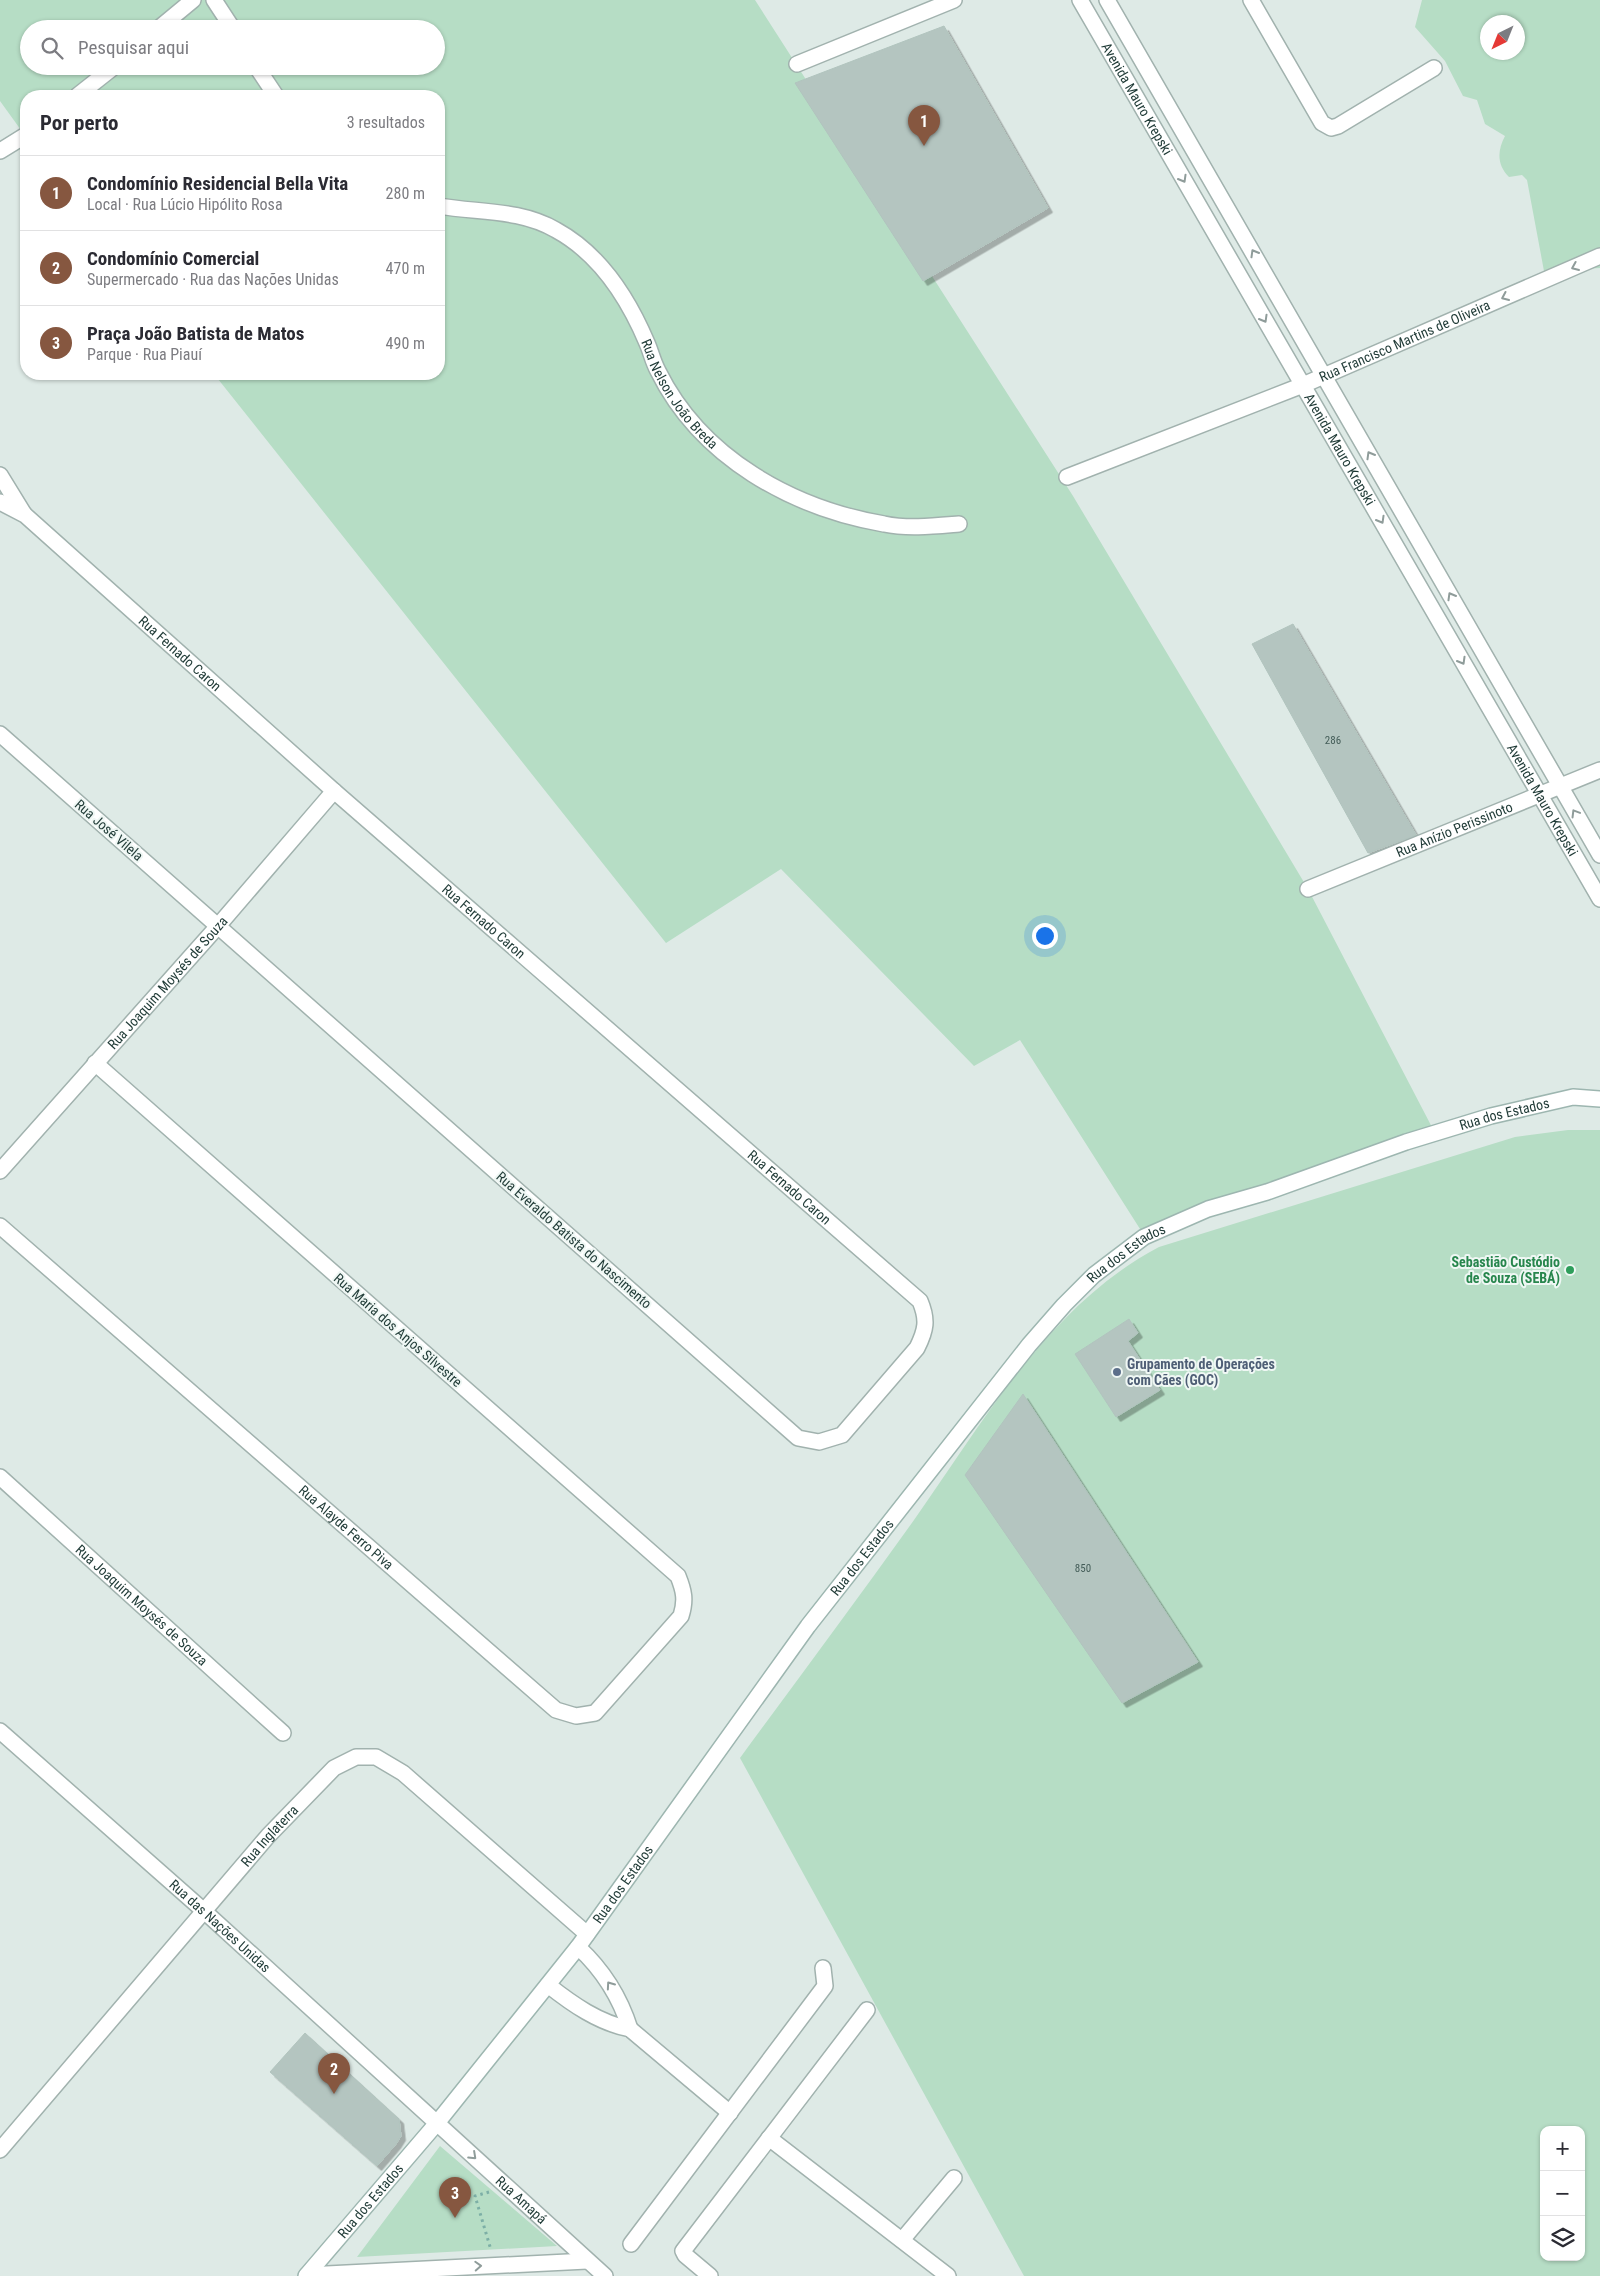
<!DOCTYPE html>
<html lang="pt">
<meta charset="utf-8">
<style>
body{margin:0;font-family:"Roboto Condensed",sans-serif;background:#f2f2f3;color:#2b2b33}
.controls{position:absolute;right:15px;bottom:15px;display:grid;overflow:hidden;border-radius:10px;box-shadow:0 1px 4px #0004}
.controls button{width:45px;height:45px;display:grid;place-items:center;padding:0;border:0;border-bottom:1px solid #e1e1e2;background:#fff;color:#2b2b33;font:25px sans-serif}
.compass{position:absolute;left:1480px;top:15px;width:45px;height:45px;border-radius:50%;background:#fff;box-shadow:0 1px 4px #0004;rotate:223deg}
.you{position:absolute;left:1044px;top:935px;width:18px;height:18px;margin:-12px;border:4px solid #fff;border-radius:50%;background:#1a73e8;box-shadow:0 0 0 8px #1a73e833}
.badge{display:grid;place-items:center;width:32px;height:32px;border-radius:50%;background:#865740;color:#fff;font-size:16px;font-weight:700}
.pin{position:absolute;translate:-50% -41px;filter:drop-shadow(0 1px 2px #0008)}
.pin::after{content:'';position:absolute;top:26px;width:18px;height:15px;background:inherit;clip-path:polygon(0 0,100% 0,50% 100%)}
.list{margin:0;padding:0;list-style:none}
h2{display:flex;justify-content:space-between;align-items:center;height:65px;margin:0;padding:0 20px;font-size:21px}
h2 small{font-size:16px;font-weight:400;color:#7c7c81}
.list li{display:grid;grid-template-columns:32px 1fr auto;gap:15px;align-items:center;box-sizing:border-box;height:75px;padding:0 20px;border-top:1px solid #e1e1e2}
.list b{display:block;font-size:19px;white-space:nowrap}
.list p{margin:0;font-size:16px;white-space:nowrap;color:#7c7c81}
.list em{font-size:16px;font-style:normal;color:#7c7c81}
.icon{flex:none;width:28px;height:28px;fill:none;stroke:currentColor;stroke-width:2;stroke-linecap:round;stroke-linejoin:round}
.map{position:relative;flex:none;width:1600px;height:2276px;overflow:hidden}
.search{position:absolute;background:#fff;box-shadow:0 1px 4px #0004;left:20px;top:20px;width:425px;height:55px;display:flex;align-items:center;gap:12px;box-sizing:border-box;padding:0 18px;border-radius:28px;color:#7c7c81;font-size:19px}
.panel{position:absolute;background:#fff;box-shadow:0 1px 4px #0004;left:20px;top:90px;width:425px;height:290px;border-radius:20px}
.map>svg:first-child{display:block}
</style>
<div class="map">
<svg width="1600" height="2276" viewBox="0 0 1600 2276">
<defs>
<filter id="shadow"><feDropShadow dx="4.5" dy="4.5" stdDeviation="0" flood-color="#0004"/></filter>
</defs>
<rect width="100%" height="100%" fill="#deeae6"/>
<!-- green -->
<path fill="#b6ddc5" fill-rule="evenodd" d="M0,0H755L1073,496L1308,889L1435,1133L1147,1240L1020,1040L974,1066L781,869L666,943L214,374H439V96H26V137L0,101ZM29,29H436V66H29Z
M1422,0H1600V268L1544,271L1527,180L1522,175L1509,177C1497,165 1497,151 1505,136L1485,124L1477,100L1463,96L1445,61L1415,27ZM1488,22H1518V52H1488Z
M1568,1130H1600V2276H1024L740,1758C798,1679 857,1600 914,1520C984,1421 1049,1305 1159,1247L1515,1137ZM1544,2130H1581V2257H1544Z
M440,2146L557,2246L357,2257Z"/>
<!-- building -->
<path fill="#b4c5c0" stroke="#b1c4be" filter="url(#shadow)" d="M944,26L1048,208L923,281L795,83Z
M1293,624L1416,835L1368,853L1252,644Z
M1129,1319L1138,1333L1128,1341L1160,1390L1116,1417L1075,1354Z
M1023,1394L1198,1662L1122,1703L965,1475Z
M305,2033L399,2119L401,2136L396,2144L377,2166L270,2072Z"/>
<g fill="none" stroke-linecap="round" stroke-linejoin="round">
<!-- street casing -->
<g stroke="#a1b2ae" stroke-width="18">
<g id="street">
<path d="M214,0L233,29"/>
<path id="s1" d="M1080,0L1600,899"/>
<path d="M1107,0L1600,855"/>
<path d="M1251,0L1322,123L1331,128L1338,126L1434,68"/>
<path d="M158,29L193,0"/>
<path d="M797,64L954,0"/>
<path d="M256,66L276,96"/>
<path d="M77,96L115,66"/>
<path d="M0,151L26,135"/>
<path id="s2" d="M439,206C479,213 520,209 556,230C600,254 628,298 647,343C651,352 653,362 658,371C701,458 792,508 884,524C908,529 935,526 959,524"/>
<path d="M0,475L24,514"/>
<path id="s3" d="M1067,477L1303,385L1600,256"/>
<path id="s4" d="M0,502L25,515L334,791L920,1301C928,1320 926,1330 917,1348L842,1435L819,1442L798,1438L0,734"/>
<path id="s5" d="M1308,889L1600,770"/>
<path id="s6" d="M0,1171L218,926L334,791"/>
<path id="s7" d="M0,1226L556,1710L576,1716L595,1713L681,1616C686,1600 684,1591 678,1576L95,1063"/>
<path id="s8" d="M0,1477L283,1733"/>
<path id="s9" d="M0,1731L204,1911L605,2276"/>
<path d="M578,1947C603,1970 620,1997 630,2029"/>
<path d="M548,1985C572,2004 599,2023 630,2029L730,2113"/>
<path d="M769,2138L948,2276"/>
<path id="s10" d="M0,2150L268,1836L334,1768L356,1757H376L403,1773L587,1934"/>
<path d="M902,2240L954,2178"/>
<path d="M631,2244L825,1986L823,1968"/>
<path d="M307,2275L587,2261"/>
<path d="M710,2276L685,2255L683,2251L867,2010"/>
</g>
</g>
<!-- secondary casing -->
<g stroke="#9db6b0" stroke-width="18">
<g id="secondary">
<path id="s11" d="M306,2276L437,2123L578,1947L808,1626L1029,1345L1064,1305L1094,1275L1144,1237L1208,1209L1267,1192L1406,1142L1491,1116L1573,1097L1600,1099"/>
</g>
</g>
<!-- path -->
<path stroke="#7dafa6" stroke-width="3" stroke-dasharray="2.5 4" stroke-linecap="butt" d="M489,2192L475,2196L491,2250"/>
<!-- street -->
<use href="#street" stroke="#fff" stroke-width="15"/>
<!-- secondary -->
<use href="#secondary" stroke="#fff" stroke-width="15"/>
</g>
<!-- one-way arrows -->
<defs><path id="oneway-chevron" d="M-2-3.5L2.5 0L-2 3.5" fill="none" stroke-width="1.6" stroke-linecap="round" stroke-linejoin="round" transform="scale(1.25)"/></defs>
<g stroke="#8f9c9a">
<use href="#oneway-chevron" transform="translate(1183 179) rotate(60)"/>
<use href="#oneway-chevron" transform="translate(1254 253) rotate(-120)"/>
<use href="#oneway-chevron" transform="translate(1575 267) rotate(157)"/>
<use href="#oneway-chevron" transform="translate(1505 297) rotate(156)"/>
<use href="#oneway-chevron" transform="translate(1264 319) rotate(60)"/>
<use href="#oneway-chevron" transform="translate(1370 455) rotate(-120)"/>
<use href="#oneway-chevron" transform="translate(1381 520) rotate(60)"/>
<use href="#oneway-chevron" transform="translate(1451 596) rotate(-120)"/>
<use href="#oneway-chevron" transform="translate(1462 661) rotate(60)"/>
<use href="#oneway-chevron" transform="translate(1575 813) rotate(-121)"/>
<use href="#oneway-chevron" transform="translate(610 1985) rotate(-125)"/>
<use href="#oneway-chevron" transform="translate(473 2156) rotate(43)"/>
<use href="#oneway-chevron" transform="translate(478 2266) rotate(-3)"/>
</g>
<!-- markers -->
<circle fill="#2e9e5b" stroke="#eff7f4" stroke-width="2" cx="1570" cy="1270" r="5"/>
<circle fill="#5c6f8a" stroke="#eff7f4" stroke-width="2" cx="1117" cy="1372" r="5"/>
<g text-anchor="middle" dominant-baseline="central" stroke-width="4" stroke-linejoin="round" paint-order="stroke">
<!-- number labels -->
<g font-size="11" fill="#445d58">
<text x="1333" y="740">286</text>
<text x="1083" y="1568">850</text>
</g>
<!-- street labels -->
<g font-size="14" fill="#1f3a36" stroke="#eff7f4">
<text stroke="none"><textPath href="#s1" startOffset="114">Avenida Mauro Krepski</textPath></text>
<text stroke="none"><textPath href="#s3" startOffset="364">Rua Francisco Martins de Oliveira</textPath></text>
<text stroke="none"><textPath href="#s2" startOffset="329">Rua Nelson João Breda</textPath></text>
<text stroke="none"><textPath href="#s1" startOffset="519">Avenida Mauro Krepski</textPath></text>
<text stroke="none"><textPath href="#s4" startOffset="236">Rua Fernado Caron</textPath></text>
<text stroke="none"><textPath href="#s1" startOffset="924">Avenida Mauro Krepski</textPath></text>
<text transform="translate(109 830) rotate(41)">Rua José Vilela</text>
<text stroke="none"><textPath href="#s5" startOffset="158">Rua Anízio Perissinoto</textPath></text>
<text stroke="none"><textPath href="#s4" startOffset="641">Rua Fernado Caron</textPath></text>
<text stroke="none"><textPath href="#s6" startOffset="252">Rua Joaquim Moysés de Souza</textPath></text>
<text stroke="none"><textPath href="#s11" startOffset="1719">Rua dos Estados</textPath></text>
<text stroke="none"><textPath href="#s4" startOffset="1046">Rua Fernado Caron</textPath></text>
<text transform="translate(574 1240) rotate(41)">Rua Everaldo Batista do Nascimento</text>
<text stroke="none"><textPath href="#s11" startOffset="1314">Rua dos Estados</textPath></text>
<text transform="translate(398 1330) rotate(41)">Rua Maria dos Anjos Silvestre</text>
<text stroke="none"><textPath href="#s7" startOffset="459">Rua Alayde Ferro Piva</textPath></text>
<text stroke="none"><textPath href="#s11" startOffset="909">Rua dos Estados</textPath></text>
<text stroke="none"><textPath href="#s8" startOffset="191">Rua Joaquim Moysés de Souza</textPath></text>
<text stroke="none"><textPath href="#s10" startOffset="414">Rua Inglaterra</textPath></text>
<text stroke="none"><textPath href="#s11" startOffset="504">Rua dos Estados</textPath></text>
<text stroke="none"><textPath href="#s9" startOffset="294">Rua das Nações Unidas</textPath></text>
<text stroke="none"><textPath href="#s9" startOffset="701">Rua Amapá</textPath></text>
<text stroke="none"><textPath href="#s11" startOffset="99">Rua dos Estados</textPath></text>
</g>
<!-- leisure labels -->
<g font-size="14" font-weight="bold" fill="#27864d" stroke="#eff7f4" text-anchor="end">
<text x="1560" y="1262">Sebastião Custódio<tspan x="1560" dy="16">de Souza (SEBÁ)</tspan></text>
</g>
<!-- service labels -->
<g font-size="14" font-weight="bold" fill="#4e5e75" stroke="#eff7f4" text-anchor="start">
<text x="1127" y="1364">Grupamento de Operações<tspan x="1127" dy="16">com Cães (GOC)</tspan></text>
</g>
</g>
</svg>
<div class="controls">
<button>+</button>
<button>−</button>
<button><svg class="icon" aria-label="layers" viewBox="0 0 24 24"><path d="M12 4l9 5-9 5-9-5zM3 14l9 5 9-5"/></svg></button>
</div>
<svg class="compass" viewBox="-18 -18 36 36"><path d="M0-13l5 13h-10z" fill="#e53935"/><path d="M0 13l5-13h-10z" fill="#7c7c81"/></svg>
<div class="you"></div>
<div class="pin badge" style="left:924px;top:146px">1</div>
<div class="pin badge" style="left:334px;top:2094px">2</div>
<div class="pin badge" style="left:455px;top:2218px">3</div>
<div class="search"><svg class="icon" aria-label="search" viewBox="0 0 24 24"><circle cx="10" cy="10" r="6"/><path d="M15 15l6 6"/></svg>Pesquisar aqui</div>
<section class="panel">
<h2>Por perto<small>3 resultados</small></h2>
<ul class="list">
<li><span class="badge">1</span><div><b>Condomínio Residencial Bella Vita</b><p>Local · Rua Lúcio Hipólito Rosa</p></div><em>280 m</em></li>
<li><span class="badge">2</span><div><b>Condomínio Comercial</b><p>Supermercado · Rua das Nações Unidas</p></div><em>470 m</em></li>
<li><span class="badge">3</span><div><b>Praça João Batista de Matos</b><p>Parque · Rua Piauí</p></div><em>490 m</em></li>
</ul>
</section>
</div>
